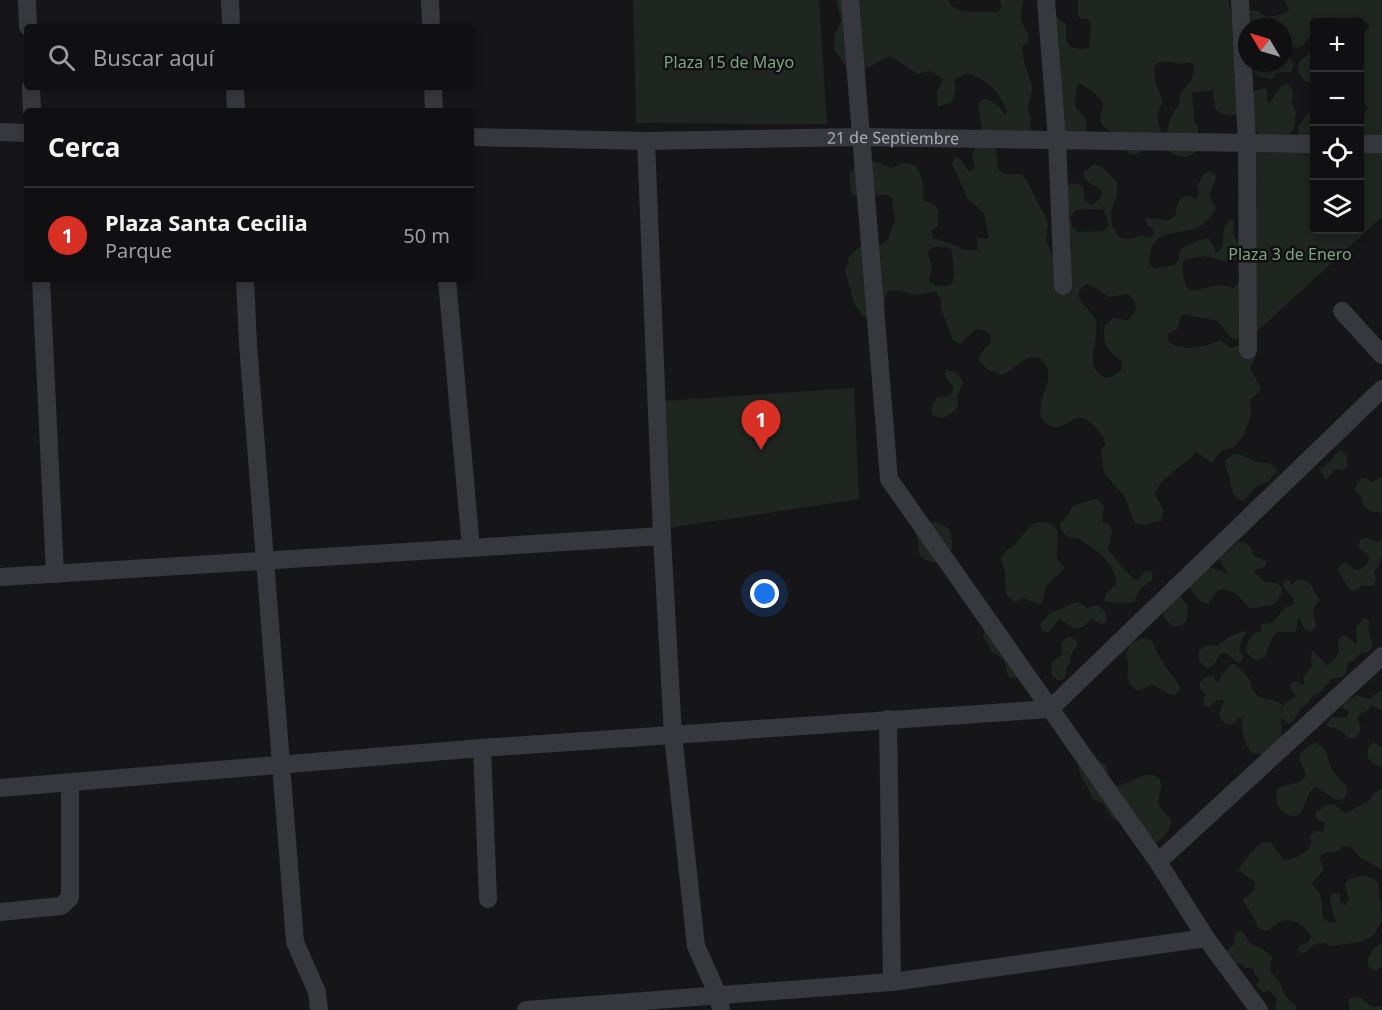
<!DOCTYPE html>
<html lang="es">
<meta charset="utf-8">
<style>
body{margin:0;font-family:"Noto Sans",sans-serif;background:#1e1e20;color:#f1f3f6}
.controls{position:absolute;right:18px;top:18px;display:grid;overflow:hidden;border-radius:6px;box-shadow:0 3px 9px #0003}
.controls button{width:54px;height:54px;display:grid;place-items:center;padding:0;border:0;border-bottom:2px solid #303032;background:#101012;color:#f1f3f6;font:30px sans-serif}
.compass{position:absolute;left:1238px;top:18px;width:54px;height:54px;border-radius:50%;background:#101012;box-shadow:0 3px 9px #0003;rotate:308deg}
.you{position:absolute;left:765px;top:594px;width:21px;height:21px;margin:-15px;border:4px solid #fff;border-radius:50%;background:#1a73e8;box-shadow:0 0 0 9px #1a73e833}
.badge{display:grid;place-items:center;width:39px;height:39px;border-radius:50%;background:#d93025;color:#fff;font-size:20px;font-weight:700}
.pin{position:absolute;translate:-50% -50px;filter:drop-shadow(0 2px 3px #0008)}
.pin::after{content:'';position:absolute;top:32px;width:21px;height:18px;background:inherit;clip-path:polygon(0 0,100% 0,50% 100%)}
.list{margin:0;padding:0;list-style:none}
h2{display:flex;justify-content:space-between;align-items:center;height:78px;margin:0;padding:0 24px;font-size:26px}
h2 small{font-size:20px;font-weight:400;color:#9c9d9f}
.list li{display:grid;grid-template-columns:39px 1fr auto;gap:18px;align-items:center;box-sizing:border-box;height:96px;padding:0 24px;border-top:2px solid #303032}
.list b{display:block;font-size:22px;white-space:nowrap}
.list p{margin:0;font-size:20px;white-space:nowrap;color:#9c9d9f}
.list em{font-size:20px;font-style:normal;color:#9c9d9f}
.icon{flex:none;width:33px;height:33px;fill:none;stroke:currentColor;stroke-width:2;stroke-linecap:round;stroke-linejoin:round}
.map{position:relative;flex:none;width:1382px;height:1010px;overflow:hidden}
.search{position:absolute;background:#101012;box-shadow:0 3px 9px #0003;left:24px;top:24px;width:450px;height:66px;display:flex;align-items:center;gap:15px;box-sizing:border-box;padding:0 21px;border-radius:6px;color:#9c9d9f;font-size:22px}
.panel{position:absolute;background:#101012;box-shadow:0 3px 9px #0003;left:24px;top:108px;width:450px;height:174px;border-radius:6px}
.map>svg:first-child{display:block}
</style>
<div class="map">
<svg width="1382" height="1010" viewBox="0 0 1382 1010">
<rect width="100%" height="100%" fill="#161618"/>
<!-- green -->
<path fill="#1e261f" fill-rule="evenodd" d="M633,0H819L827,124L636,123Z
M836,0H949C953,17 984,11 998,12L1002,6L999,0H1023C1023,7 1019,15 1022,22C1025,30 1029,33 1028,42L1022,47L1024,61L1033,88L1027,108L1030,115L1031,137L982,133L978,104L984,99C994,101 1002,107 1005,116L1007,111C999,90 987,80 967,73L954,80L956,88L952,102L938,107L937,92L943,79L931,71L917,74L891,56C876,62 867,70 851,73L834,49L835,34L841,20Z
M1078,0H1228L1232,18V40L1239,45L1236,73L1233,76L1245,85L1238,115C1228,116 1223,116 1215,109L1213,91L1192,92L1194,120L1198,127L1197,151C1186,160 1175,159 1166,147C1167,134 1168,115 1178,107L1181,92L1191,81L1195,68L1190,62C1175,68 1169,55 1154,66L1155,81L1163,102C1154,118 1158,121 1163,136L1157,150L1142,151L1135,155L1128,153C1124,147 1121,137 1115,133C1110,131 1106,130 1103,126C1093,114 1114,107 1094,93C1088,89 1086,86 1078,83L1075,94L1076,108L1085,117L1088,138L1078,148L1063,152L1055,16L1066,24V39L1071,48L1082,49L1089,48L1091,23L1087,19H1080L1078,15Z
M1285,0H1382V217L1254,334L1255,152L1298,136L1299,125L1309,113H1314V230H1360V114L1367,110L1368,107L1360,100V38L1369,27V24L1360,17L1355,16L1349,22H1332V18L1329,17L1314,22C1311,33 1308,46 1296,48C1285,46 1283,36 1283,27H1247L1245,15L1251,10L1258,11L1267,17L1283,14L1289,10Z
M1314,44V83L1304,81L1297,69L1299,61L1308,55Z
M1283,55H1289L1294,65L1291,72L1276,73L1272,80L1258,76L1255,73L1256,63H1283Z
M1287,83L1294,92L1291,102L1296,112L1294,130L1286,136L1260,137C1252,126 1249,104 1254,91L1265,88L1267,91V103H1270L1280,87Z
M979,142L993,144C1004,164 986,176 1021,174L1026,179L1046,218L1048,225L1046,240L1054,260L1068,258C1075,247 1069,240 1067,229C1065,216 1065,196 1069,184L1077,183L1083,187L1085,201L1091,205C1099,202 1101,198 1102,190C1093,183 1085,185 1083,172L1095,164L1102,167L1117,182V197L1111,210L1112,226L1120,238C1129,240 1134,239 1141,235L1148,238L1154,235L1153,229L1147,225L1146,218L1169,220L1175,216L1178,202L1183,197L1190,196L1196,199L1199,193L1197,186L1204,174L1210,171L1217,175L1209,196L1216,208C1212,215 1207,222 1200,226C1177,239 1151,223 1149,264L1154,269L1175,265L1179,259V252L1183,247H1187C1193,242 1201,238 1209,239L1216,252L1220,251C1227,239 1218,231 1231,219L1234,220C1234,223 1233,226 1233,229C1232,237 1241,243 1240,252C1237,271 1213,256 1203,256C1197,257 1190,259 1184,260C1181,270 1183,284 1191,291L1219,285L1234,288L1239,283L1240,338L1237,340L1231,338L1218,321L1182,314L1177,329L1168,334L1169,342C1183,352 1205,347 1220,340L1230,348L1244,344L1257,354L1250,367L1261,390L1250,400L1251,415L1243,436L1235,447L1221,451L1212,463L1196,452C1182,468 1164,473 1155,494L1164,511L1161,521L1152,522L1147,525L1135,523L1124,496L1104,473L1101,449L1106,444C1103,436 1099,431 1093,425C1073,404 1067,436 1048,425C1031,415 1047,391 1048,378C1050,368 1042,354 1030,358C1021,360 1012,370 1003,375L988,370L979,360L981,353L991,342L990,335L984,330L976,329L960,344L953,340L940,306L941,299L936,292C929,291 924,295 917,295C907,294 898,288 888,291L885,298L884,313L868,320L862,315L854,303L845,271L849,257L859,247L880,245L887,241L895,221L892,199L886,194L861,199L852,194L849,175L856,163L869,159L891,168C896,166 901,163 906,163C922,162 925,189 923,200L936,206L939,213L938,226L932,231L933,238L960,247L961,250H978L977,237L985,239L989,238L984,213L968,199L952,164L955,157L961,160L969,172L975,168L972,154ZM1090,209H1103L1109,226L1104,231L1078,232L1073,228L1070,217L1076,210ZM944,247L951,249L952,252L954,275L952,284C946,288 934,286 929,282L932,265L928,255L929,250L934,247ZM1087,284L1094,287L1109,297L1127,294C1138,302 1139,311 1127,320L1113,318L1105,325C1102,337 1105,348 1115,356C1117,358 1121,360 1122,363C1125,372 1112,377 1106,378C1081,368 1100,342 1096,322C1094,308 1064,298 1087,284Z
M948,370L957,373L963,382L957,397L958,407C950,415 944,421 932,415V406L937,397L948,396L953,391V387L944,374Z
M854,388L859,499L669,528L663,401Z
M1338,451H1342L1347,455V466L1342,471L1335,469L1328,478L1325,479L1320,469L1331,461Z
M1234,454C1243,454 1246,458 1254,461C1264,465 1270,459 1277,470L1269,481L1256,487L1244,500H1240C1231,494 1231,489 1230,479C1228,472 1225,468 1225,460Z
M1382,476V516L1380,511L1372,512L1363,506L1362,498L1355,490L1357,483L1362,478H1366L1372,482Z
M1094,499L1101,501L1104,507L1102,522L1109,524L1112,531L1108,550C1116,559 1128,575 1137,581L1146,570L1153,573L1152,580L1140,589L1134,602C1125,603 1113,604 1104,601L1106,594L1116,584C1116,563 1097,551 1083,541C1073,534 1064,544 1060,523L1065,519L1073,506Z
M935,522L942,524L950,530C955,549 953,552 938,563C912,559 922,552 916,534L929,523Z
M1045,522C1068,528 1052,546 1058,560C1060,563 1063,565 1065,568L1046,586L1042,603L1038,604L1024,598L1014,602L1006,594L1005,572L1001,558L1007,550L1013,547L1029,527L1035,523Z
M1366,538L1380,542L1382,538V554L1380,563L1374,573L1376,579L1374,586L1363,585L1355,591H1351L1337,570L1344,562L1356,570C1363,570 1369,563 1369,556L1358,547L1360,540Z
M1239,542C1249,541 1252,548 1254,556L1267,561L1264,567L1257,569L1254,572L1265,582L1276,583L1281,587V595L1274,604L1250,609L1236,593L1222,589L1216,592L1209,603C1198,603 1195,596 1190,588L1183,589L1203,568H1214L1228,574L1219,559Z
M1301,579L1310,583L1319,600L1313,611L1316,627L1311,632C1304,630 1302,625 1301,618H1298L1296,632H1276L1272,638L1265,657L1259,660L1252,659L1246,650C1247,638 1251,635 1262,630L1261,624L1272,623L1285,608L1294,604L1292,597L1283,586L1285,580H1289L1292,585L1297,580Z
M1179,595L1188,606L1187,620L1182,625L1172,626L1164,617V609Z
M1078,602L1087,608L1098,605L1106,613L1107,623L1100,624L1091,618L1085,626L1075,629L1060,619L1048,633L1041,630L1040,624L1051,612C1062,610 1067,604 1078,602Z
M1363,619H1366L1369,621C1369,625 1368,628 1369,631C1369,640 1376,643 1369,652L1361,653L1353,661L1349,662C1344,678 1347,676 1331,679L1322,691L1312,696L1309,702L1300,709L1293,722L1289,724L1281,717C1281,704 1287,701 1296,696L1290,687L1291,683L1296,681L1302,685L1305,684L1303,677L1312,667L1311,657L1312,650L1327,665L1333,661L1339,652L1338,642L1342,636H1346L1357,644L1356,628Z
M985,627L1019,676L1016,678L1009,677C1001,662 1011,659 992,653C988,648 988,642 983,638Z
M1243,631L1246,634L1242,638L1239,650L1243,656L1242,661L1238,663L1224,652L1220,655L1213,666L1207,668C1192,659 1197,642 1216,646L1231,636Z
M1069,636L1077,641L1078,644L1070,656V663L1067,667L1065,678L1059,681L1052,676L1051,664L1062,654L1061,642Z
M1144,638L1151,640L1161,660L1179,685L1180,689L1176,695L1169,694L1151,684L1139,691C1127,685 1127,678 1128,667C1129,661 1127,663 1127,657C1125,646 1135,640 1144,638Z
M1232,664H1235C1241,669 1246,674 1249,679C1252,684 1252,690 1255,693C1262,702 1274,697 1282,705C1278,718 1285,731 1279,741C1275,746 1267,750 1263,754L1252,753C1243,743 1242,732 1242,719L1239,717L1234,723L1228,725L1222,721L1219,714L1224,700H1217L1209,707L1203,705L1205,694L1200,689V682L1206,677L1213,676L1216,681L1219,682L1221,675Z
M1382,691V711L1371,705L1367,711L1360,714L1357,720L1361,725L1360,732L1355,738H1348L1343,732L1326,725L1332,717L1342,718L1348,716L1349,712L1343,708V704L1357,695L1370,699L1378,692Z
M1373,742L1382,748V767C1372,764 1365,760 1368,748Z
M1315,743C1331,748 1326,761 1333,771C1336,776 1342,780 1346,786L1347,793L1343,799L1336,800L1318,788L1315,787C1304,795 1307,809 1297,817C1281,814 1274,807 1277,790C1286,780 1300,789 1306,774L1300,761V754L1308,746Z
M1091,759L1099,760L1106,765C1114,809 1134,767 1155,776C1169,783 1155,796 1159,805C1161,810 1167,815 1171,819C1172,829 1165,836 1157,842C1145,839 1138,830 1127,825C1122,823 1118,823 1113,819C1105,811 1108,802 1093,800C1090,795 1090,791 1087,786C1083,778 1079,777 1079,767L1084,762Z
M1382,788V870L1361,858L1351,847L1343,846L1338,851L1323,853L1320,859L1324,870L1311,884C1324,893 1321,904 1323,918L1329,922L1336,923L1330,902L1331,894L1340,893V901L1345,905L1349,899L1345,885L1349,879C1360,875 1369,874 1378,882L1382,921L1373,936L1360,942L1331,946L1325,943L1315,944L1304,953L1297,951L1300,945L1308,943L1311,935C1304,926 1292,916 1280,922C1276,924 1272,928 1267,931C1254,929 1257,922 1251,913C1248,907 1245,906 1243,899L1254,890L1255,882L1238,870L1251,852L1263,842L1271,843L1284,860C1295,859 1306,854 1312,843L1310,836L1315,831H1323L1325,823L1318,820L1315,813C1321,808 1325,805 1334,804L1345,813L1370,800L1373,794Z
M1241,930L1252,945C1259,946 1268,952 1272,958L1270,965L1271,972L1280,983L1286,997L1297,1007L1296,1010H1277L1275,1006L1277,999L1270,991L1263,992L1256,985L1260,979L1255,975L1253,968H1245L1239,963L1232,965L1226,952L1234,944L1235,933Z
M1382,943V966L1376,971L1369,967L1367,960L1374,948Z
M1354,996L1361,998L1372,1007L1382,1006V1010H1350L1348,1000Z"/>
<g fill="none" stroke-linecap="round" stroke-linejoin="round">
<!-- minor -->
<g stroke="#37383d" stroke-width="18">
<path d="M27,0L28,27"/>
<path d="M230,0L231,27"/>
<path d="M430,0L431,27"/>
<path d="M850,0L889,479L1158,862L1206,938L1259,1010"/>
<path d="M1046,0L1057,140L1063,286"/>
<path d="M1240,0L1247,144L1248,350"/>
<path d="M31,87L32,111"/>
<path d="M235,87L236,111"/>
<path d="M433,87L434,111"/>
<path d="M0,132L27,133"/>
<path id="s1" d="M471,137L646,141L861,137L1314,144"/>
<path d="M646,141L662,536L673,735L696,946L718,995L721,1010"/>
<path d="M1360,144H1382"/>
<path d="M41,279L55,574"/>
<path d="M245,279L248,344L295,942L317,992L319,1010"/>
<path d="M447,279L471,548"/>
<path d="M1342,311L1382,355"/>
<path d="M0,577L662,536"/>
<path d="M888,719L892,982"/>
<path d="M482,748L488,899"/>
<path d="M0,788L482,748L1050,709L1382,389"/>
<path d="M1158,862L1382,656"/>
<path d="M0,912L61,906L70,898V783"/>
<path d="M526,1010L892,982L1206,938"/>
</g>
</g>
<g text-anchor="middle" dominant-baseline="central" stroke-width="5" stroke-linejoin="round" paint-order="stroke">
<!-- park labels -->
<g font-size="16" fill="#7fa381" stroke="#111113">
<text x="729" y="62">Plaza 15 de Mayo</text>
<text x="1290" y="254">Plaza 3 de Enero</text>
</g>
<!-- street labels -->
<g font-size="16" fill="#a8adb8" stroke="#111113">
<text stroke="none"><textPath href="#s1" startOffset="422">21 de Septiembre</textPath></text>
</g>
</g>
</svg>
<div class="controls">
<button>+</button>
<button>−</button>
<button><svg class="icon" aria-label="locate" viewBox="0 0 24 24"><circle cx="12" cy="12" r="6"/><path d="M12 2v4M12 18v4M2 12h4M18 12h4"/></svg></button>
<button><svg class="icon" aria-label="layers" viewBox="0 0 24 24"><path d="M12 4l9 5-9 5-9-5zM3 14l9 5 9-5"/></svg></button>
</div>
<svg class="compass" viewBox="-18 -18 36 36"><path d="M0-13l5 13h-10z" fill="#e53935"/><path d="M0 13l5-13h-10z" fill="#9c9d9f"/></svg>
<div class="you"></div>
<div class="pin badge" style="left:761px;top:450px">1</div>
<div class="search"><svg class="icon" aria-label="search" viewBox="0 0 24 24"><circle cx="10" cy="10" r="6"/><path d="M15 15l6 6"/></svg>Buscar aquí</div>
<section class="panel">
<h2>Cerca<small></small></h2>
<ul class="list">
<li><span class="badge">1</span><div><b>Plaza Santa Cecilia</b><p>Parque</p></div><em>50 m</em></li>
</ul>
</section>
</div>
